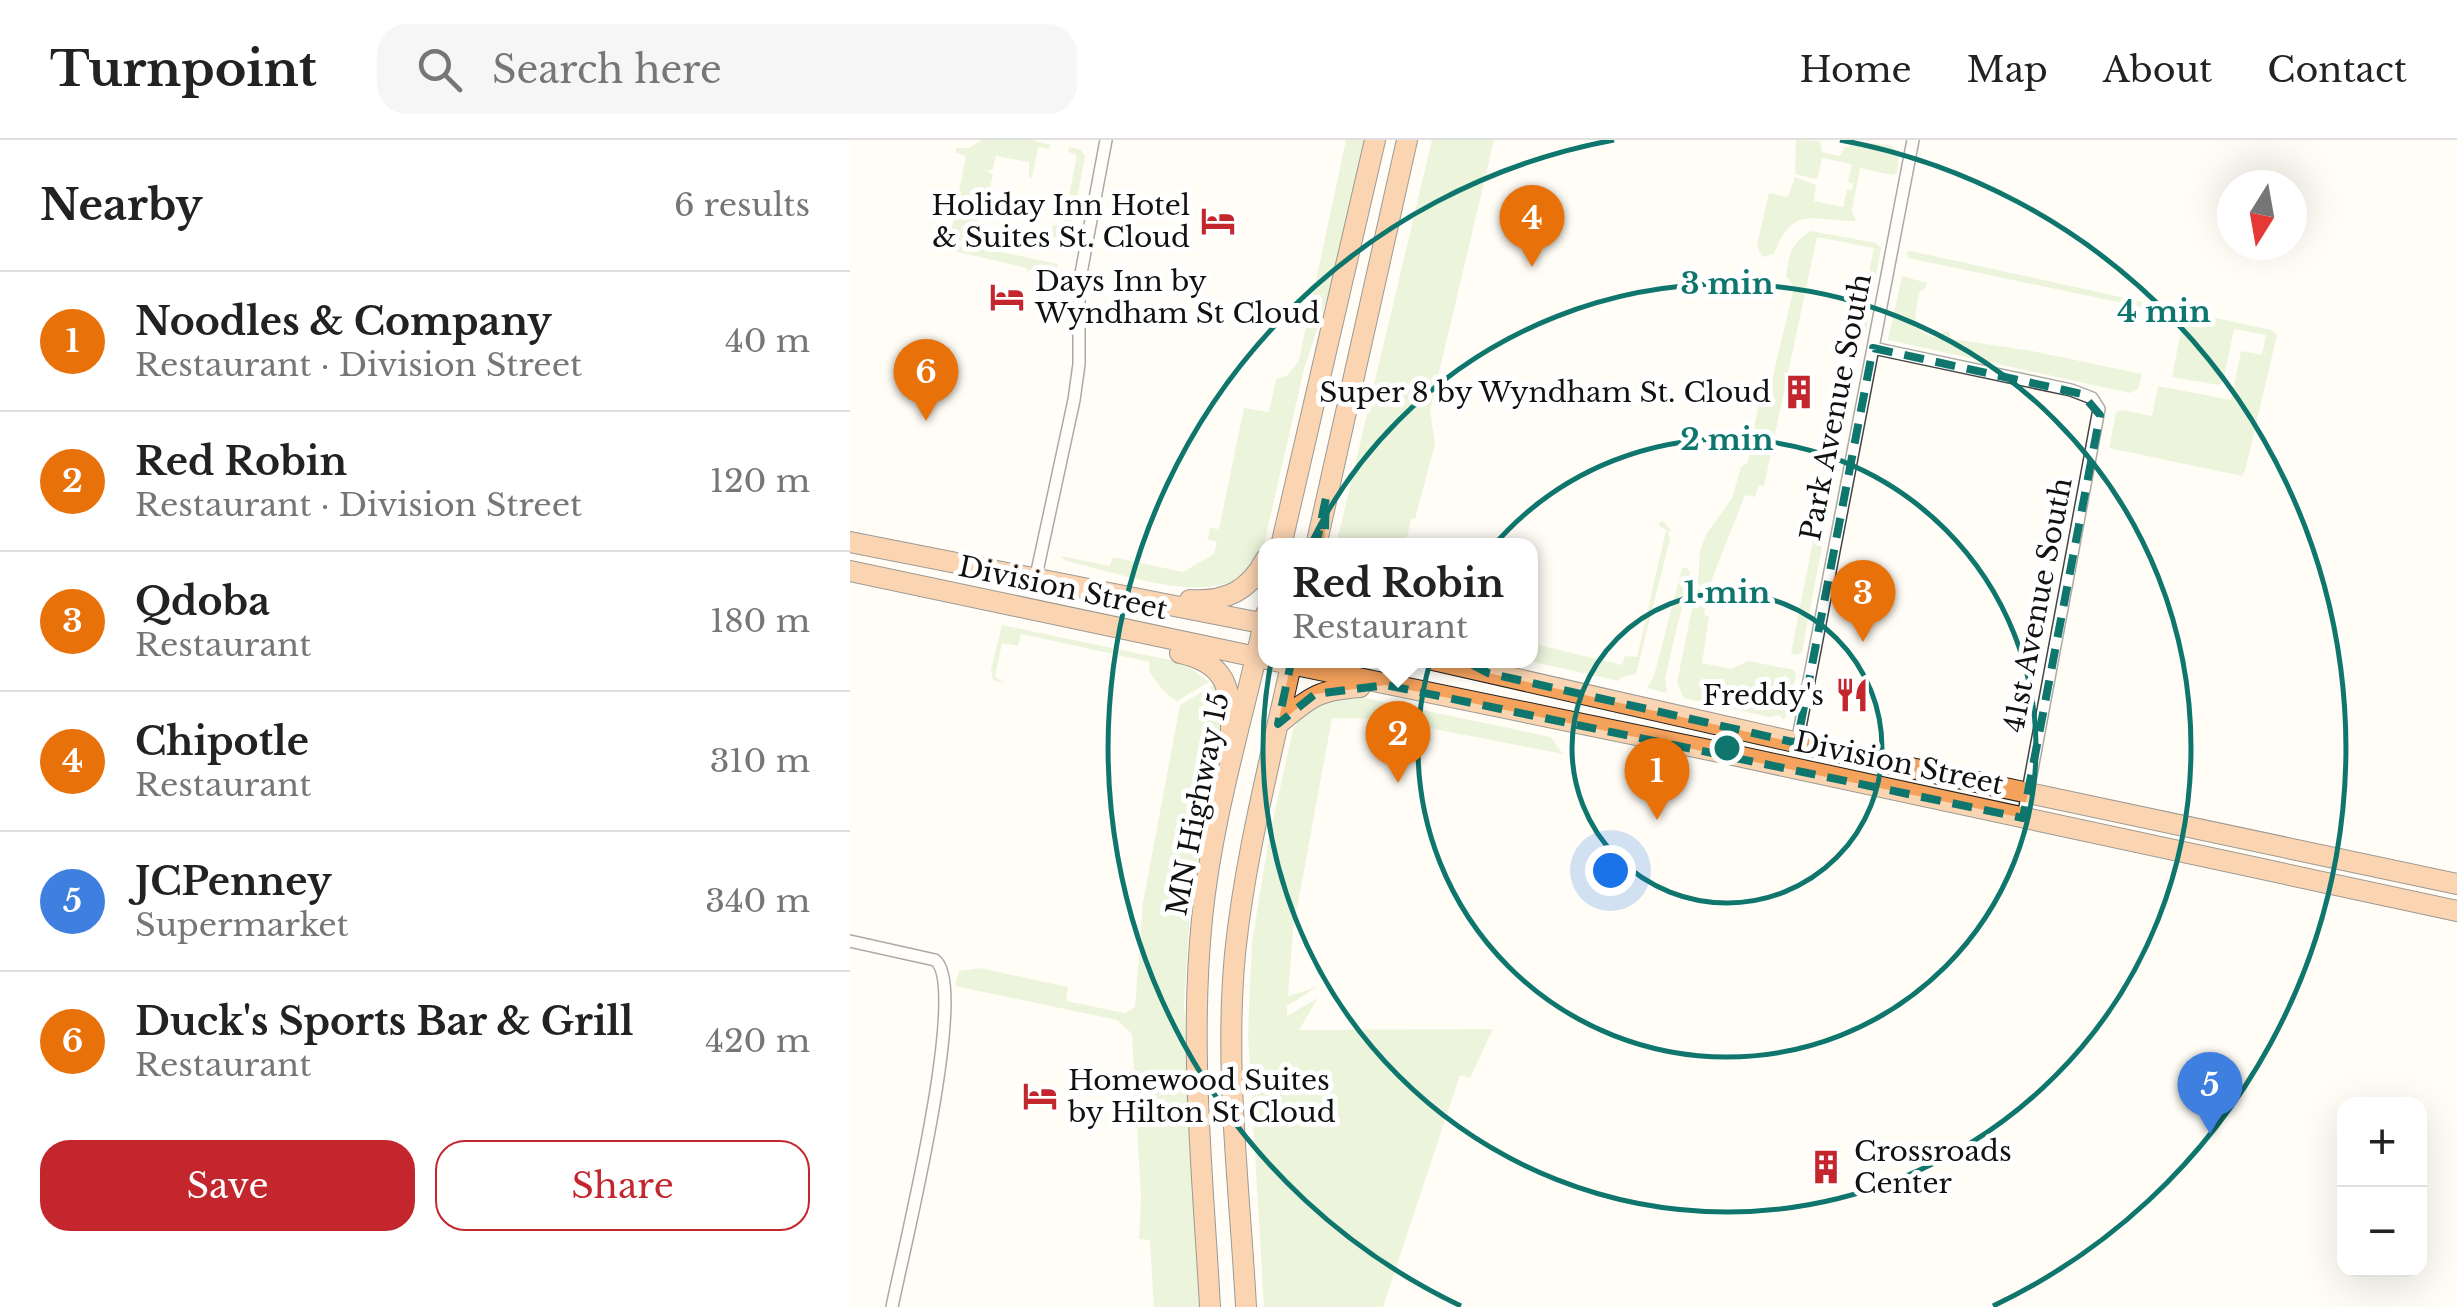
<!DOCTYPE html>
<meta charset="utf-8">
<style>
body{margin:0;font-family:"Libre Baskerville",serif;background:#f6f6f6;color:#222}
.controls{position:absolute;right:30px;bottom:30px;display:grid;overflow:hidden;border-radius:20px;box-shadow:0 10px 40px #0002}
.controls button{width:90px;height:90px;display:grid;place-items:center;padding:0;border:0;border-bottom:2px solid #e0e0e0;background:#fff;color:#222;font:50px sans-serif}
.compass{position:absolute;left:1367px;top:30px;width:90px;height:90px;border-radius:50%;background:#fff;box-shadow:0 10px 40px #0002;rotate:191deg}
.you{position:absolute;left:760px;top:730px;width:35px;height:35px;margin:-25px;border:8px solid #fff;border-radius:50%;background:#1a73e8;box-shadow:0 0 0 15px #1a73e833}
.badge{display:grid;place-items:center;width:65px;height:65px;border-radius:50%;background:#c4262e;color:#fff;font-size:32px;font-weight:700}
.pin{position:absolute;translate:-50% -82px;filter:drop-shadow(0 2px 5px #0008)}
.pin::after{content:'';position:absolute;top:52px;width:35px;height:30px;background:inherit;clip-path:polygon(0 0,100% 0,50% 100%)}
.popup{position:absolute;left:408px;top:398px;width:280px;height:130px;box-sizing:border-box;display:grid;place-content:center;border-radius:20px;background:#fff;filter:drop-shadow(0 2px 8px #0005);font-size:32px;white-space:nowrap;color:#767676}
.popup b{font-size:38px;color:#222}
.popup::after{content:'';position:absolute;left:50%;top:100%;margin-left:-20px;border:20px solid transparent;border-top-color:#fff}
.list{margin:0;padding:0;list-style:none}
h2{display:flex;justify-content:space-between;align-items:center;height:130px;margin:0;padding:0 40px;font-size:42px}
h2 small{font-size:32px;font-weight:400;color:#767676}
.list li{display:grid;grid-template-columns:65px 1fr auto;gap:30px;align-items:center;box-sizing:border-box;height:140px;padding:0 40px;border-top:2px solid #e0e0e0}
.list b{display:block;font-size:38px;white-space:nowrap}
.list p{margin:0;font-size:32px;white-space:nowrap;color:#767676}
.list em{font-size:32px;font-style:normal;color:#767676}
.actions{display:flex;gap:20px;padding:30px 40px}
.actions a{flex:1;padding:22px 0;border:2px solid #c4262e;border-radius:30px;text-align:center;font-size:35px;color:#c4262e}
.actions .main{background:#c4262e;color:#fff}
.icon{flex:none;width:55px;height:55px;fill:none;stroke:currentColor;stroke-width:2;stroke-linecap:round;stroke-linejoin:round}
.map{position:relative;flex:none;width:1607px;height:1167px;overflow:hidden}
header{display:flex;align-items:center;gap:60px;box-sizing:border-box;height:140px;padding:0 50px;background:#fff;border-bottom:2px solid #e0e0e0}
header strong{font-size:48px}
nav{display:flex;gap:55px;margin-inline-start:auto;font-size:35px}
.search{width:700px;height:90px;background:#f6f6f6;display:flex;align-items:center;gap:25px;box-sizing:border-box;padding:0 35px;border-radius:30px;color:#767676;font-size:38px}
main{display:flex}
aside{flex:1;background:#fff}
.map>svg:first-child{display:block}
</style>
<header>
<strong>Turnpoint</strong>
<div class="search"><svg class="icon" aria-label="search" viewBox="0 0 24 24"><circle cx="10" cy="10" r="6"/><path d="M15 15l6 6"/></svg>Search here</div>
<nav><a>Home</a><a>Map</a><a>About</a><a>Contact</a></nav>
</header>
<main>
<aside>
<h2>Nearby<small>6 results</small></h2>
<ul class="list">
<li><span class="badge" style="background:#e8710a">1</span><div><b>Noodles &amp; Company</b><p>Restaurant · Division Street</p></div><em>40 m</em></li>
<li><span class="badge" style="background:#e8710a">2</span><div><b>Red Robin</b><p>Restaurant · Division Street</p></div><em>120 m</em></li>
<li><span class="badge" style="background:#e8710a">3</span><div><b>Qdoba</b><p>Restaurant</p></div><em>180 m</em></li>
<li><span class="badge" style="background:#e8710a">4</span><div><b>Chipotle</b><p>Restaurant</p></div><em>310 m</em></li>
<li><span class="badge" style="background:#3f7fe0">5</span><div><b>JCPenney</b><p>Supermarket</p></div><em>340 m</em></li>
<li><span class="badge" style="background:#e8710a">6</span><div><b>Duck's Sports Bar &amp; Grill</b><p>Restaurant</p></div><em>420 m</em></li>
</ul>
<div class="actions"><a class="main">Save</a><a>Share</a></div>
</aside>
<div class="map">
<svg width="1607" height="1167" viewBox="0 0 1607 1167">
<rect width="100%" height="100%" fill="#fffdf5"/>
<!-- green -->
<path fill="#d5ebbd" d="M132,0H181L201,5L199,9L188,7L182,38L179,37V22L146,16L143,29L137,31L143,35L139,52H134L132,76H129L126,95L129,98V107L208,124L206,133L184,128L177,132V128L78,105L90,85L102,87L116,16L106,13V8H119Z
M496,0H517L488,125L454,229L413,409L388,445L385,440C342,461 262,431 216,421L211,416L260,426L263,417L333,432L364,414L367,402L358,399L360,388L369,389L394,268L419,272L426,239L438,235L449,220Z
M582,0H644L580,271L585,304L565,379H561L555,405H486Z
M946,0L970,1L972,12L990,16L995,7H1000L999,0L1043,6L1049,17L1047,33L1042,35L1010,28L1002,71L1006,81C964,82 943,63 924,114L912,117L907,106L919,53L938,57L945,37L966,45L964,61L993,67L997,50H1002L1003,44L998,42L1002,24L972,18L968,37L964,39L945,34Z
M219,7L231,10L235,16L220,97L216,100L203,97L201,89L203,85L213,86L227,15L218,12Z
M961,91L1026,103L1031,108L1016,192L1012,195L1007,190L1024,108L967,97L914,346L909,345L905,357L895,355L859,447L848,445L850,410L857,393L882,358L891,327L898,322L909,262V245L921,244L944,147L936,136C939,115 941,102 961,91Z
M1061,111L1421,190L1427,195L1395,331L1392,336L1259,308L1266,272L1272,270L1302,276L1308,246L1381,260L1391,211L1412,215L1416,195L1384,189L1373,242L1369,245L1322,237L1334,176L1058,118L1057,112Z
M1052,136L1077,143L1075,149L1070,151C1065,171 1059,191 1084,197L1098,190L1102,199L1182,211L1292,234L1288,249L1280,253L1038,200Z
M812,380L821,390L818,392L820,399L786,534L771,537L769,541L679,521L681,503L772,525L775,516L787,517L816,390L808,385Z
M966,385L973,386L975,391L952,512L948,515L941,513Z
M832,428H837L840,433L815,538L817,553L797,548L804,536Z
M846,449L858,451L854,475L859,476L852,523L881,529L898,521L944,530L946,534L939,572L933,580L930,575L919,577L834,558L827,543Z
M152,485L320,520L339,527L359,542L327,561C314,553 307,544 299,531L300,522L171,494L168,506L152,503L145,537L154,543L143,540L141,530Z
M362,546H367L374,578L340,769L334,865L349,1167H304L300,1100L289,1099L291,1058L282,894L267,880L105,846L109,831L130,828L218,847L216,861L275,873L285,867L293,763L330,565Z
M484,558H515L701,597L713,614L532,579L482,578L443,790L438,856L467,847L437,866V876L468,858L449,890L643,889L620,938L610,935L533,1167H414L398,893L402,802L419,698L443,590L454,572Z"/>
<g fill="none" stroke-linecap="round" stroke-linejoin="round">
<!-- street casing -->
<g stroke="#444" stroke-width="14">
<path id="street" d="M1023,208L1221,250L1242,258L1249,269L1173,678
M186,436L224,260L229,224V144L256,0
M947,603L1063,0
M0,801L85,820C120,846 52,1116 42,1167"/>
</g>
<!-- highway casing -->
<g stroke="#222" stroke-width="22">
<path id="highway" d="M0,402L416,484
M431,406L525,0
M466,406L557,0
M0,431L416,519
M340,460C376,462 399,451 416,419
M330,513C376,523 381,547 381,591
M421,520L869,612L1607,771
M583,520L1028,621L1607,744
M428,584C461,557 467,550 510,547
M360,1167C353,1038 339,908 352,779C362,676 394,574 416,474
M396,1167C390,1051 374,931 385,814C395,715 421,618 442,520"/>
</g>
<!-- street -->
<use href="#street" stroke="#fff" stroke-width="11"/>
<!-- highway -->
<use href="#highway" stroke="#f5a25d" stroke-width="20"/>
</g>
<!-- marked area -->
<path d="M0 0H1607V1167H0ZM1023,208L1232,254L1250,275L1173,678L536,545L465,554L428,584L476,358L473,449L500,489L599,512L638,533L947,603Z" fill="#fffdf5" fill-opacity=".55" fill-rule="evenodd"/>
<path fill="none" stroke="#0f766e" stroke-width="8" stroke-dasharray="20 12" stroke-linejoin="round" d="M1023,208L1232,254L1250,275L1173,678L536,545L465,554L428,584L476,358L473,449L500,489L599,512L638,533L947,603Z"/>
<!-- distance rings -->
<g fill="none" stroke="#0f766e" stroke-width="5">
<circle cx="877" cy="608" r="155"/>
<circle cx="877" cy="608" r="309"/>
<circle cx="877" cy="608" r="464"/>
<path d="M611 1166A618 618 0 0 1 764 0M990 0A618 618 0 0 1 1143 1166"/>
</g>
<!-- icons -->
<defs>
<g id="hotel-bare" transform="scale(2.7)"><path d="M-6-4.5h1.5V1H6V5H4.5V3h-9V5H-6ZM-4 0a1.8 1.8 0 1 1 3.6 0ZM.5 0V-2.5h3Q6-2.5 6 0Z" fill="#c4262e" stroke="#fff" stroke-width="2.5" paint-order="stroke"/></g>
<g id="building-bare" transform="scale(2.7)"><path d="M-4-6H4V6H1V3H-1V6H-4ZM-2.5-4.3h1.7v1.8h-1.7ZM.8-4.3h1.7v1.8H.8ZM-2.5-1h1.7V.8h-1.7ZM.8-1h1.7V.8H.8Z" fill="#c4262e" stroke="#fff" stroke-width="2.5" paint-order="stroke"/></g>
<g id="restaurant-bare" transform="scale(2.7)"><path d="M-5-6h1v4h1v-4h1v4h1v-4h1v5L-1.5 .5V6h-2V.5L-5-1ZM5-6V6H3V1.5H1.5Q1.5-4 5-6Z" fill="#c4262e" stroke="#fff" stroke-width="2.5" paint-order="stroke"/></g>
</defs>
<g fill-rule="evenodd">
<use href="#hotel-bare" x="368" y="81"/>
<use href="#hotel-bare" x="157" y="157"/>
<use href="#building-bare" x="949" y="252"/>
<use href="#restaurant-bare" x="1002" y="555"/>
<use href="#hotel-bare" x="190" y="956"/>
<use href="#building-bare" x="976" y="1027"/>
</g>
<g text-anchor="middle" dominant-baseline="central" stroke-width="10" stroke-linejoin="round" paint-order="stroke">
<!-- poi labels -->
<g font-size="28" fill="#111" stroke="#fff" text-anchor="end">
<text x="340" y="65">Holiday Inn Hotel<tspan x="340" dy="32">&amp; Suites St. Cloud</tspan></text>
<text x="185" y="141" text-anchor="start">Days Inn by<tspan x="185" dy="32">Wyndham St Cloud</tspan></text>
<text x="921" y="252">Super 8 by Wyndham St. Cloud</text>
<text x="974" y="555">Freddy's</text>
<text x="218" y="940" text-anchor="start">Homewood Suites<tspan x="218" dy="32">by Hilton St Cloud</tspan></text>
<text x="1004" y="1011" text-anchor="start">Crossroads<tspan x="1004" dy="32">Center</tspan></text>
</g>
<!-- street labels -->
<g font-size="28" fill="#111" stroke="#fff">
<text transform="translate(986 267) rotate(-79)">Park Avenue South</text>
<text transform="translate(213 448) rotate(12)">Division Street</text>
<text transform="translate(1188 465) rotate(-79)">41st Avenue South</text>
<text transform="translate(1049 623) rotate(12)">Division Street</text>
<text transform="translate(348 664) rotate(-79)">MN Highway 15</text>
</g>
</g>
<circle cx="877" cy="608" r="15" fill="#0f766e" stroke="#fff" stroke-width="5"/>
<g font-size="30" text-anchor="middle" font-weight="bold" fill="#0f766e" stroke="#fff" stroke-width="10" stroke-linejoin="round" paint-order="stroke">
<text x="877" y="154">3 min</text>
<text x="1314" y="182">4 min</text>
<text x="877" y="310">2 min</text>
<text x="877" y="463">1 min</text>
</g>
</svg>
<div class="controls">
<button>+</button>
<button>−</button>
</div>
<svg class="compass" viewBox="-18 -18 36 36"><path d="M0-13l5 13h-10z" fill="#e53935"/><path d="M0 13l5-13h-10z" fill="#767676"/></svg>
<div class="you"></div>
<div class="pin badge" style="left:807px;top:680px;background:#e8710a">1</div>
<div class="pin badge" style="left:548px;top:643px;background:#e8710a">2</div>
<div class="popup"><b>Red Robin</b>Restaurant</div>
<div class="pin badge" style="left:1013px;top:502px;background:#e8710a">3</div>
<div class="pin badge" style="left:682px;top:127px;background:#e8710a">4</div>
<div class="pin badge" style="left:1360px;top:994px;background:#3f7fe0">5</div>
<div class="pin badge" style="left:76px;top:281px;background:#e8710a">6</div>
</div>
</main>
